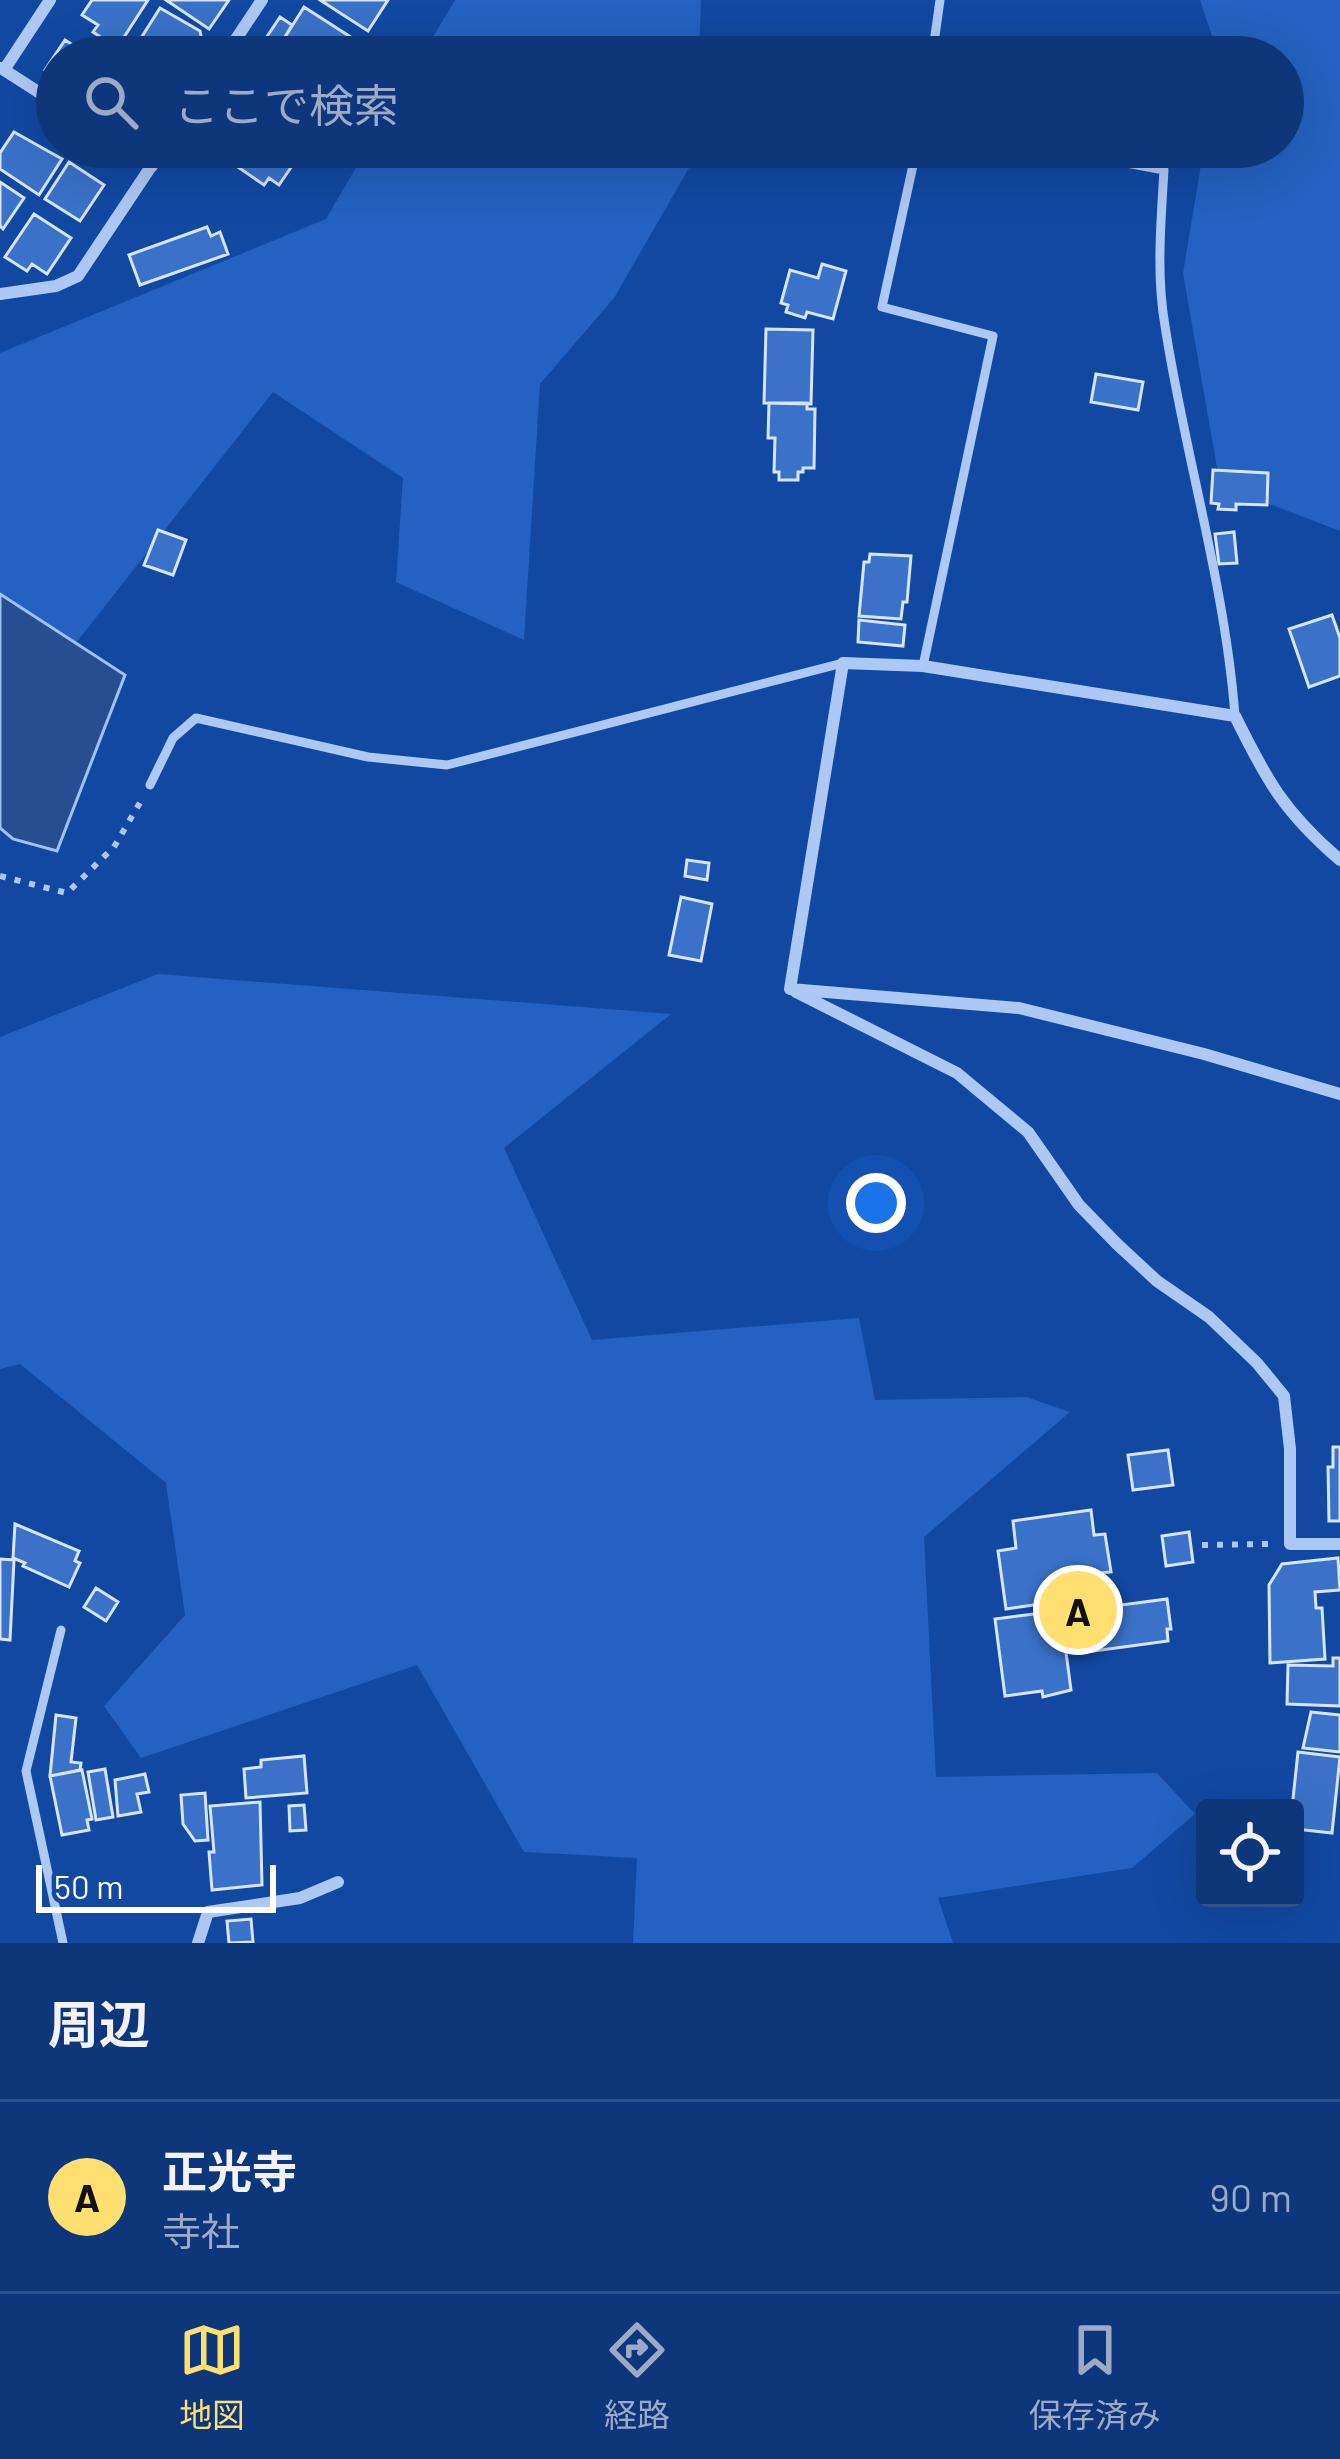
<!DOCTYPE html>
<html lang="ja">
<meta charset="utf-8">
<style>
body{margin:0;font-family:Barlow,"Noto Sans JP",sans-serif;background:#1c4181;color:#f1f3f6}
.controls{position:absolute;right:36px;bottom:36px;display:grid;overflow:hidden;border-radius:12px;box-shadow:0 12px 48px #0002}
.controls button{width:108px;height:108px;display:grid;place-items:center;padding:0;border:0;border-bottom:3px solid #2e508b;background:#0e367a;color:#f1f3f6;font:60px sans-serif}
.scale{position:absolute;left:36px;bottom:30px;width:240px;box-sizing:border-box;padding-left:12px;border:6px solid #fff;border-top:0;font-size:33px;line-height:42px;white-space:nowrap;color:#fff;-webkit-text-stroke:9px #1248a2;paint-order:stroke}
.you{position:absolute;left:876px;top:1203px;width:42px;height:42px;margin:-30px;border:9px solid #fff;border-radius:50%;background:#1a73e8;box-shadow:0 0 0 18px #1a73e833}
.badge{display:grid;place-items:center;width:78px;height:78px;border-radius:50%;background:#ffdf70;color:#111;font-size:39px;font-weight:700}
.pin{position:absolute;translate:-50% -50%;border:6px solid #fff;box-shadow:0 3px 12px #0006}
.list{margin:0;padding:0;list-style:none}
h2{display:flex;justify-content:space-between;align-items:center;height:156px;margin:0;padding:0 48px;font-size:51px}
h2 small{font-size:39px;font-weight:400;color:#9babc7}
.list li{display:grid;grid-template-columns:78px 1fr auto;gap:36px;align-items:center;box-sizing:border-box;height:192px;padding:0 48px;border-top:3px solid #2e508b}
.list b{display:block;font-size:45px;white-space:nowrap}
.list p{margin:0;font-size:39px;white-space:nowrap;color:#9babc7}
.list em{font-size:39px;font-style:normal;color:#9babc7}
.icon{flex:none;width:66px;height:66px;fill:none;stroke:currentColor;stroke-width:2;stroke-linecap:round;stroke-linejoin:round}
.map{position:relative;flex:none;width:1340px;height:1943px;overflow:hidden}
.search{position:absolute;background:#0e367a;box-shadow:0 12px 48px #0002;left:36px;right:36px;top:36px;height:132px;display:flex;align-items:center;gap:30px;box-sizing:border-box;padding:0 42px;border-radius:66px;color:#9babc7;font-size:45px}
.sheet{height:348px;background:#0e367a}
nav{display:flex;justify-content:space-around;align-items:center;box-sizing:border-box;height:168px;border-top:3px solid #2e508b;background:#0e367a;font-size:33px;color:#9babc7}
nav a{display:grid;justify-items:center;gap:6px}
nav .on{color:#ffdf70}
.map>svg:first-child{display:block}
</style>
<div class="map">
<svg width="1340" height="1943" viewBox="0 0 1340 1943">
<rect width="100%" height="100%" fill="#1248a2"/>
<!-- green -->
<path fill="#2561c0" d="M455,0H701L699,57H421Z
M1200,0H1340V531L1220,485L1183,273L1204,147H1283V57H1219Z
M368,147H697L696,156L614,298L540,384L524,640L396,582L403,478L273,392L76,643L0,594V353L326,219Z
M158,974L671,1014L504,1148L592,1340L859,1318L875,1400L1026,1397L1070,1412L924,1537L936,1777L1157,1773L1195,1814L1132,1868L938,1898L953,1943H633L637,1858L524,1852L417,1665L141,1758L104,1706L185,1615L166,1483L20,1364L0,1369V1037Z"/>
<!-- water -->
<path fill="#274e92" stroke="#9ec2f8" stroke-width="3" d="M0,594L125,675L57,851L13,839L0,828Z"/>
<!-- building -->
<path fill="#3b71c8" stroke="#d5e5fe" stroke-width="3" d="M92,0H148L117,48L93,32L98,25L82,15Z
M166,0H229L209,29Z
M320,0H388L368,31Z
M304,7L360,43L351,57H305L282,42Z
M160,8L200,31L201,36L187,57H129Z
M280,17L292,25L282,42L287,46L284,50L266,38Z
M65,40L84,52L81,57H57V77L45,70Z
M14,132L62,159L39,195L0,169V153Z
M229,147H305L279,185L269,178L264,185L238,167L242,161L227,150Z
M69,162L104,185L80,221L45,199Z
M0,182L24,198L3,229L0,226Z
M34,214L71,238L47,274L32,264L27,271L5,257Z
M207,227L211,236L220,232L228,254L140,285L129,255Z
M822,264L846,271L833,319L807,312L805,318L786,312L788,305L781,303L790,270L818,278Z
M766,329L813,330L811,404L764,403Z
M1096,374L1143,382L1138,410L1091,402Z
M769,403H807V409H815L814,468H803V472H798V480H779V472H774L775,438H768Z
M1213,470L1268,473L1267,505L1236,504V510L1218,509L1219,504L1211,503Z
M158,530L186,540L173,575L144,565Z
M1234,532L1237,563L1219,564L1215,534Z
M870,554L911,556L907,602H903L901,619L859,616L864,562H869Z
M1332,615L1340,638V676L1309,687L1289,629Z
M859,620L905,625L903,646L858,642Z
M687,860L709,863L707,880L685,876Z
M681,897L712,904L701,961L669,955Z
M1333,1447H1340V1521H1329L1328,1467H1333Z
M1168,1450L1173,1485L1133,1490L1128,1455Z
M1091,1510L1094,1535L1105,1534L1111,1572L1099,1573L1102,1596L1096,1597L1098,1608L1083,1610L1080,1628L1063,1630L1062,1622L1053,1623L1052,1616L1042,1617L1041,1604L1006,1609L998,1551L1016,1548L1013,1521Z
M15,1524L79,1551L75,1561L80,1563L69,1587L23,1566L25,1563L13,1558Z
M1189,1532L1193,1562L1166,1566L1162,1536Z
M1338,1558L1340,1590L1315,1592L1316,1608H1322L1325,1659L1270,1663L1269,1585L1282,1564Z
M0,1559L14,1560L10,1640L0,1639Z
M96,1588L118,1602L106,1621L84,1607Z
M1167,1599L1171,1629H1167L1168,1641L1086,1652L1084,1637L1072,1639L1071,1629L1080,1628L1083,1610Z
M1042,1613V1617L1052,1616L1053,1623L1062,1622L1071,1690L1043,1697L1042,1691L1005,1696L995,1619Z
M1333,1658H1340V1706L1287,1704L1288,1665L1333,1666Z
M1311,1712L1340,1715V1752L1303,1748Z
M56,1715L76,1718L71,1762L81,1763L80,1770L50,1776Z
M1298,1752L1340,1757L1332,1833L1295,1829V1808H1292Z
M304,1756L307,1793L246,1798L244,1769L261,1767V1760Z
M105,1769L113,1817L96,1820L88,1772Z
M82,1770L92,1819L87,1820L89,1830L62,1835L50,1776Z
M145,1774L149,1792L137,1794L141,1812L118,1816L115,1780Z
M205,1793L208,1840L195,1841L183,1824L181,1795Z
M260,1802L262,1885L212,1890L209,1852H214L210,1806Z
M304,1805L306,1830L290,1831L289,1806Z
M251,1919L253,1942L229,1943L227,1921Z"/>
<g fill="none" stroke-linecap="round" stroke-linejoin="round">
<!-- path -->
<path stroke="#acc8f5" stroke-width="6" stroke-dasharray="6 9" stroke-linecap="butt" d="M0,876L67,893L114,847L141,801
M1202,1545L1269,1544"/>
<!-- service -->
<path stroke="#acc8f5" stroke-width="9" d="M932,57L940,0
M917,147L882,307L993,336L923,666
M1042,147L1164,170C1161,222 1156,274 1165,326C1185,456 1225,584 1235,716
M150,785L173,738L196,718L368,757L447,765L843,663
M61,1630L26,1771L63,1943"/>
<!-- minor -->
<path stroke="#acc8f5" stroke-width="12" d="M224,57L262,0
M1,68L57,104
M4,70L50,0
M122,147L152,166
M0,294L56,286L78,276L164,147
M1340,860C1284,812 1267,781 1235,716L923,666L843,663L790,989L1019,1008L1204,1054L1340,1094
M796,992L957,1073L1028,1132L1079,1205L1117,1244L1157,1281L1209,1317L1257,1363L1284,1396L1290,1449V1544H1340
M198,1943L208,1912L300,1898L338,1882"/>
</g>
</svg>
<div class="controls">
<button><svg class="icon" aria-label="locate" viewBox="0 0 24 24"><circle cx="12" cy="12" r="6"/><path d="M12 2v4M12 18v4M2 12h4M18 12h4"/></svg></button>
</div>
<div class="scale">50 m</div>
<div class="you"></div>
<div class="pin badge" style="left:1078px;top:1610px">A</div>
<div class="search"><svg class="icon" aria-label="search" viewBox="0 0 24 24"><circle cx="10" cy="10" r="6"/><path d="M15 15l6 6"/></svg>ここで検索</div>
</div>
<section class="sheet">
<h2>周辺<small></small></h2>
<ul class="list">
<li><span class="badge">A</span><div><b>正光寺</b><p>寺社</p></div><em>90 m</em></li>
</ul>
</section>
<nav>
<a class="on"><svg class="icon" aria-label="map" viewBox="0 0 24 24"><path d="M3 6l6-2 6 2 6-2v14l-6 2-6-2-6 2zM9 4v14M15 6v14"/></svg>地図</a>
<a><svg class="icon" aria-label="directions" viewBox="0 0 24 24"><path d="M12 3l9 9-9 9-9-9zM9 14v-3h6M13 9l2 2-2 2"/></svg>経路</a>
<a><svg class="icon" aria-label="saved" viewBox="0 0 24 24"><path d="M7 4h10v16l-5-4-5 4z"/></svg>保存済み</a>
</nav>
